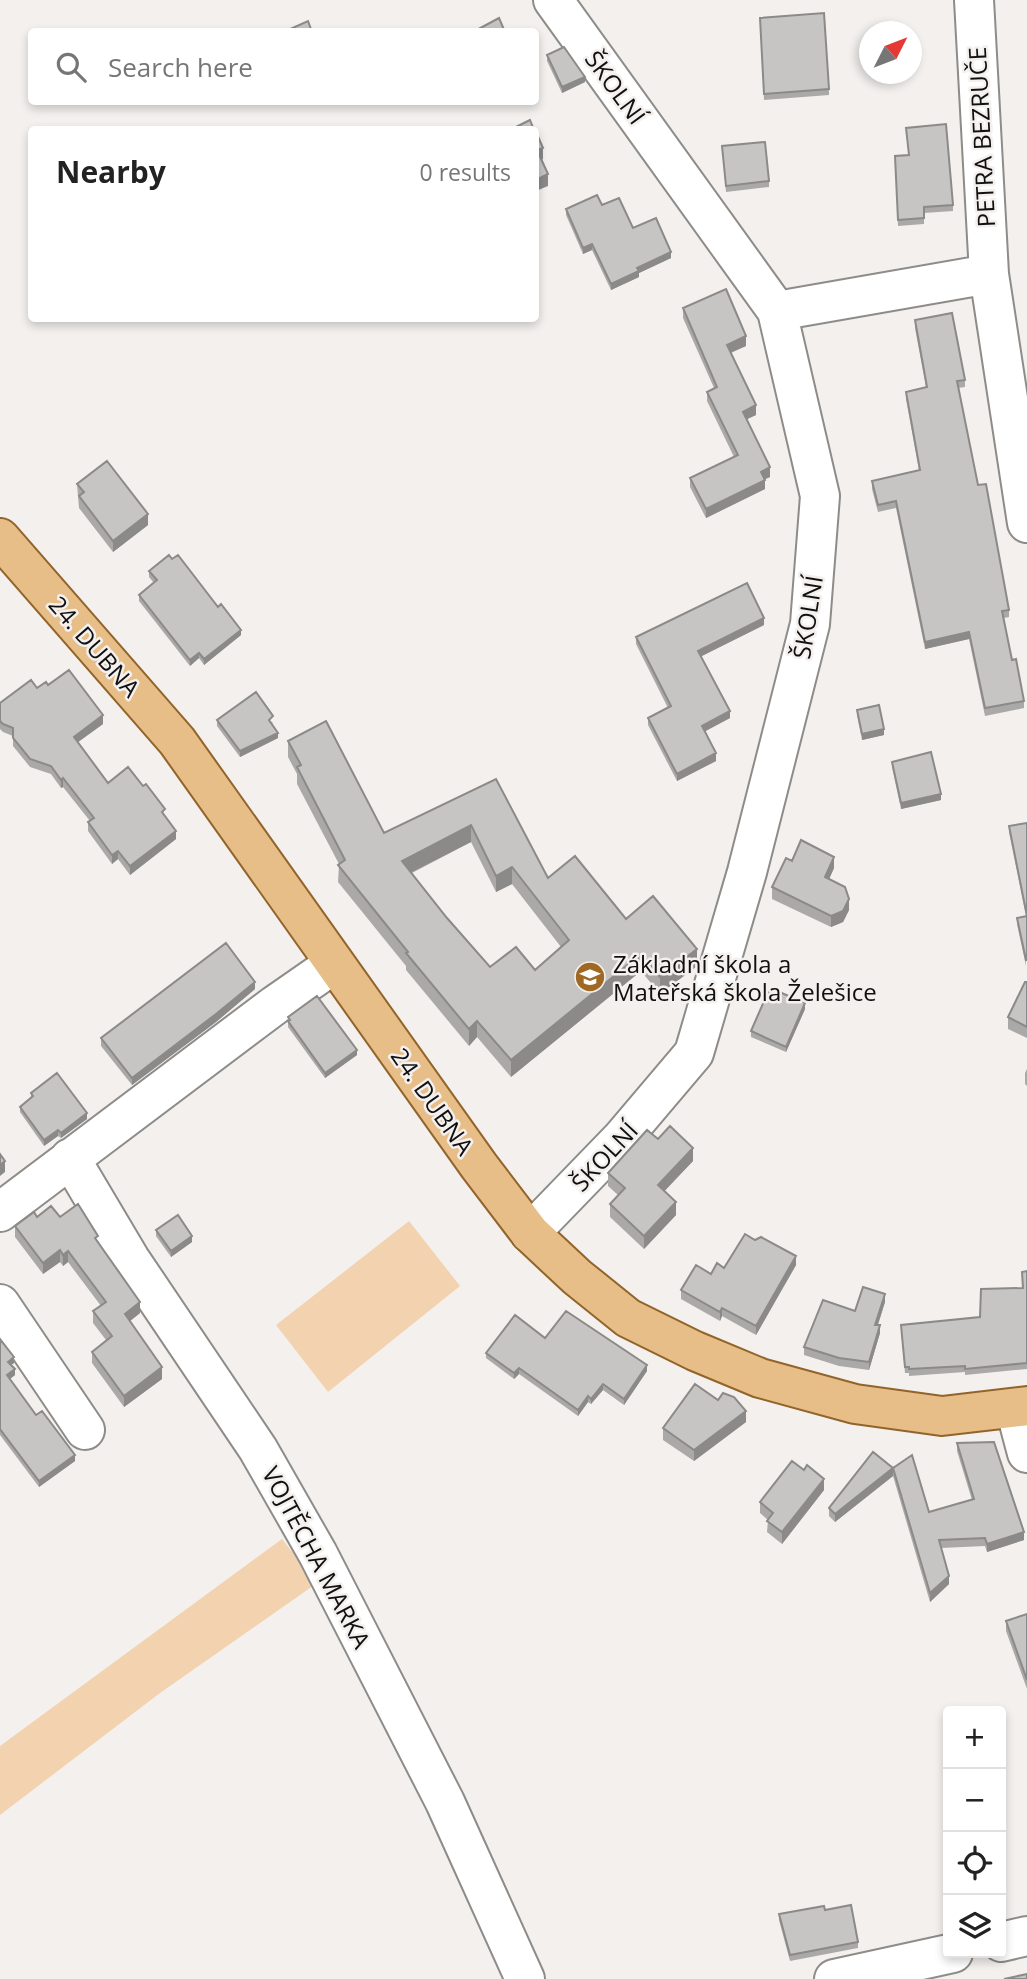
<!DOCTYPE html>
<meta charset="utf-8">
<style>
body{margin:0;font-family:"Open Sans",sans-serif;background:#f2f2f2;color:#222}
.controls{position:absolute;right:21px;bottom:21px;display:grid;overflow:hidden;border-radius:7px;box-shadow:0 4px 10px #0003}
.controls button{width:63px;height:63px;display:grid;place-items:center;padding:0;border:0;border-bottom:2px solid #e0e0e0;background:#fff;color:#222;font:35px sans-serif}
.compass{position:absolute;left:859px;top:21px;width:63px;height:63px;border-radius:50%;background:#fff;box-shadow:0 4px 10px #0003;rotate:48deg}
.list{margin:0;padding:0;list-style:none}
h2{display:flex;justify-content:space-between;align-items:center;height:91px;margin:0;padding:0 28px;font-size:30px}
h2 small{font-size:23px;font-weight:400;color:#767676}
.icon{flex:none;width:38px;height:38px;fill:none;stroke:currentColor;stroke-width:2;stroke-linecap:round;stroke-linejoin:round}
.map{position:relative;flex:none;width:1027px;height:1979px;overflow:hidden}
.search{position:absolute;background:#fff;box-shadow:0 4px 10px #0003;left:28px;top:28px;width:511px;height:77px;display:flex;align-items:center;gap:18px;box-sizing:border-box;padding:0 24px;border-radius:7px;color:#767676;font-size:26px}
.panel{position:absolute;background:#fff;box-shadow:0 4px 10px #0003;left:28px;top:126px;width:511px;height:196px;border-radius:7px}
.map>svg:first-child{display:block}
</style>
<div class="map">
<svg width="1027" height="1979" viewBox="0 0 1027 1979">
<rect width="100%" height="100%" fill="#f3f0ee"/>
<!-- green -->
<path fill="#f3d2b0" d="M409,1221L460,1286L328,1392L276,1325Z
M282,1539L317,1583L160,1693L0,1815V1746Z"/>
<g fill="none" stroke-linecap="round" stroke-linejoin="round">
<!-- minor casing -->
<g stroke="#8e8c89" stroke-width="42">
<path id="minor" d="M974,0L989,274L1027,523
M777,311L989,274
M70,1158L130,1259L258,1449L318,1554L445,1802L525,1979
M0,1212L275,1005L334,964
M530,1233L622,1138L694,1053L747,872L810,624L820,496L777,311L553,0
M0,1304L85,1430
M1015,1408L1027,1453
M1001,1942L1027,1936
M834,1979L953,1953"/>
</g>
<!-- major casing -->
<g stroke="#92642a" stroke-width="42">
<path id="major" d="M0,538L177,741L479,1166L530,1233L577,1277L628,1318L695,1351L760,1378L855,1404L942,1416L1027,1406"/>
</g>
<!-- minor -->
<use href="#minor" stroke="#fff" stroke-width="38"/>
<!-- major -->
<use href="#major" stroke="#e7bd88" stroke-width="38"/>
</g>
<!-- wall -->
<path fill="#aba9a8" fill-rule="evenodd" d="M760,18L829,89V95L764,100Z
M547,55L585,82L562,93L547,61Z
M906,128L953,205V211L924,213V224L898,226L895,156L909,155Z
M722,146L769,181V187L726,192Z
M602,205L633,228L671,258L639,273V277L611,290L592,250L583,254L566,215V209Z
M683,308L746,346L731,353L756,415L747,419L770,477L765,479V489L706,518L690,487V478L734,457L707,401V392L714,388L683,318Z
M915,320L965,380V387L958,388L978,485L1009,610V617L1004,618L1012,660L1024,701V708L985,716L969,639L925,649L896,508L878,512L872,489V481L919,470L906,399V392L926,387L915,328Z
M77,484L148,525L113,552L79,508Z
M149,571L241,635L204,665L199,658L190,666L139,601V595L154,583L149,577Z
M764,625L701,656L730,718L705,731L716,761L677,781L648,725V718L668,708L636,644V637Z
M48,685L103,724L78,742L108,783L165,817L176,839L130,875L118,859L112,864L88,831V822L90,821L63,787L61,788L51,774L30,767L13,746V736L3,732L0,729V703L37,688Z
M857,710L884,735L862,740L857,715Z
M217,720L273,722L272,723L278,738L240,757L217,726Z
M288,741L384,833L496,779L548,878L626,919L697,966L660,994L641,971L511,1077L477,1037L469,1046L406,970V966L338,882L339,864L297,784V774L288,757ZM471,842L496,892L512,884L561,947L535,970L490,967L447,918L412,873Z
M892,762L941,800L901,809L892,767Z
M1027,823L1026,966L1017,924V918L1026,916L1009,832V826Z
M792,861L834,868L829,879L849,910L843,922L831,927L772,899V887Z
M1027,982V1038L1008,1029V1017Z
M255,989L216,1022L132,1085L101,1046V1038Z
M805,1009L786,1052L751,1037V1031Z
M288,1017L357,1055L325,1078L288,1027Z
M1027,1069V1086L1025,1084V1073Z
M31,1093L87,1119L61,1138L58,1136L44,1146L20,1112V1107L31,1098Z
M658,1139L693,1161L664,1191L676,1215L644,1249L610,1217V1204L618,1195L608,1186V1173Z
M37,1217H60L98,1241L140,1313L130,1321L162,1379L124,1407L92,1363V1352L106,1340L93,1323V1311L101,1306L68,1262L63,1266L60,1262L43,1274L15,1237V1226Z
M156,1230L192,1242L171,1257L156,1236Z
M796,1265L756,1335L722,1316L720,1321L681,1299V1290L711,1274L724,1268Z
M1027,1271V1369L965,1375V1372L909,1376V1373H905L901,1331L980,1317L1023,1288Z
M885,1302L878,1325L880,1333L869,1370L839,1366L804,1355V1347Z
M545,1338L647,1371L624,1405L603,1390L591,1404L588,1402L578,1416L519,1374L514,1379L486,1358V1353Z
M0,1339L14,1363L11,1365L15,1375L10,1379L36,1415L75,1461L39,1487L0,1435Z
M746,1422L694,1461L663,1440V1428Z
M957,1443L1024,1540L987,1552L985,1546L941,1548L949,1584L930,1602L893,1476L835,1522L829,1516V1508L893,1468L929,1512L972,1500L957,1451Z
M824,1490L782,1544L767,1532L768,1520L760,1513V1502Z
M1027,1614V1689L1006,1631V1621Z
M825,1910L858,1942V1948L790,1961L779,1920V1914Z"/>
<!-- shaded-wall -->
<path fill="#8b8a88" d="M585,77V82L562,93V87Z
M543,148V159L537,162V150Z
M548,174V186L536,191V180Z
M592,244V250L583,254V248Z
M671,252V258L639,273V277L611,290V284L637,268Z
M746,336V346L727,354V345Z
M756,405V415L743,421V412Z
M770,467V477L761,481V472Z
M765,480V489L706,518V509Z
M148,514V525L113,552V541Z
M764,618V625L698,658V651Z
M241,630V635L204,665V659Z
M969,632V639L925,649V642Z
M199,653V658L190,666V660Z
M730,711V718L702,733V726Z
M103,715V724L74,745V737Z
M884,729V735L862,740V734Z
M278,733V738L240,757V751Z
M716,753V761L677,781V774Z
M63,778V787L61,788V780Z
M941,794V800L901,809V803Z
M471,825V842L402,877V861Z
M176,831V839L130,875V866Z
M118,851V859L112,864V855Z
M834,857V868L825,888V877Z
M512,867V884L496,892V876Z
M849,899V910L843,922L831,927V916Z
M697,949V966L660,994V977Z
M641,954V971L511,1077V1060Z
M255,982V989L216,1022L132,1085V1078Z
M805,1003V1009L786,1052V1047Z
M477,1021V1037L469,1046V1029Z
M357,1050V1055L325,1078V1073Z
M87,1113V1119L61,1138V1133Z
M58,1130V1136L44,1146V1140Z
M693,1148V1161L658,1198V1185Z
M5,1161V1172L0,1176V1165Z
M676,1202V1215L644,1249V1236Z
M192,1236V1242L171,1257V1251Z
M60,1250V1262L43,1274V1263Z
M68,1251V1262L63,1266V1255Z
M796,1256V1265L756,1335V1326Z
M885,1294V1302L875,1333V1325Z
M140,1302V1313L125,1325V1314Z
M722,1308V1316L720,1321V1312Z
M880,1325V1333L869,1370V1362Z
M14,1357V1363L8,1367V1362Z
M647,1365V1371L624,1405V1399Z
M162,1367V1379L124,1407V1396Z
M519,1368V1374L514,1379V1373Z
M15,1369V1375L7,1381V1375Z
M603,1384V1390L591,1404V1399Z
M588,1396V1402L578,1416V1410Z
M746,1411V1422L694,1461V1450Z
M75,1455V1461L39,1487V1481Z
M893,1468V1476L835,1522V1514Z
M824,1479V1490L782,1544V1532Z
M1024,1532V1540L987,1552V1544Z
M949,1576V1584L930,1602V1593Z"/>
<!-- building -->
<path fill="#c7c5c3" stroke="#8b8a88" stroke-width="2" fill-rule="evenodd" d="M824,13L829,89L764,94L760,18Z
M499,18L505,32H473Z
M308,21L312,32H289L288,30Z
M564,47L585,77L562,87L547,55Z
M530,120L534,130H510Z
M946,124L953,205L924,207V218L898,220L895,156L909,155L906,128Z
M536,132L543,148L537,150L548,174L536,180Z
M765,142L769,181L726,186L722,146Z
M597,195L602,205L619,198L633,228L656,218L671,252L637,268L639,271L611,284L592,244L583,248L566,209Z
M726,289L746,336L727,345L756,405L743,412L770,467L761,472L765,480L706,509L690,478L738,455L707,392L717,387L683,308Z
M952,313L965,380L957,381L978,485L986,484L1009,610L1002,611L1012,660L1016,659L1024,701L985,708L969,632L925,642L896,501L878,505L872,481L920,470L906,392L927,387L915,320Z
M107,461L148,514L113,541L79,496L84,492L77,484Z
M169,555L172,559L178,555L218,607L221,604L241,630L204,659L199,653L190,660L139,595L157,580L149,571Z
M747,583L764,618L698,651L730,711L702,726L716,753L677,774L648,718L671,706L636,637Z
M69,670L103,715L74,737L108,783L128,767L143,786L146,784L165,809L162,812L176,831L130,866L118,851L112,855L88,822L94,818L63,778L61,780L51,766L30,759L13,738V728L3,724L0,721V703L31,680L37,688L46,682L48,685Z
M256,692L273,716L269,720L278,733L240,751L217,720Z
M879,705L884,729L862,734L857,710Z
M326,721L384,833L496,779L548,878L575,856L626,919L653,896L697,949L660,977L641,954L511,1060L477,1021L469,1029L406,953L408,952L338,865L345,860L297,767L301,765L288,741ZM471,825L496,876L512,867L569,940L535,970L516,947L490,967L447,918L402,861Z
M931,752L941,794L901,803L892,762Z
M1027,823V960H1026L1017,918L1027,916L1009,826Z
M801,840L834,857L825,877L845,887L849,899L843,911L831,916L772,887L786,858L792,861Z
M226,943L255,982L216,1014L132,1078L101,1038Z
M1025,982H1027V1027L1008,1017Z
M777,991L805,1003L786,1047L751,1031L768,992L775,995Z
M317,996L357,1050L325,1073L288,1021L290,1020L288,1017Z
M57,1073L87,1113L61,1133L58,1130L44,1140L20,1107L33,1096L31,1093Z
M670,1126L693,1148L658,1185L676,1202L644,1236L610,1204L625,1188L608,1173L647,1130L658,1139Z
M0,1154L5,1161L0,1165Z
M78,1204L98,1236L95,1238L140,1302L125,1314L162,1367L124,1396L92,1352L112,1336L93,1311L106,1302L68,1251L63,1255L60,1250L43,1263L15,1226L34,1212L37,1217L51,1206L60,1217Z
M178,1215L192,1236L171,1251L156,1230Z
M745,1234L755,1240L761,1237L796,1256L756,1326L722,1308L720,1312L681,1290L696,1265L711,1274L717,1263L724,1268Z
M1027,1271V1363L965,1369V1366L909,1369V1367H905L901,1325L980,1317L981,1289L1023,1288L1022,1272Z
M863,1287L885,1294L875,1325H880L869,1362L839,1358L804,1347L823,1300L855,1311Z
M566,1311L647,1365L624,1399L603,1384L591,1399L588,1396L578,1410L519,1368L514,1373L486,1353L515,1315L545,1338Z
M0,1339L14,1357L8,1362L15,1369L7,1375L36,1415L42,1411L75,1455L39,1481L0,1429Z
M695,1384L718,1400L723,1393L734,1397L746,1411L694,1450L663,1428Z
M994,1442L1024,1532L987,1544L985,1538L939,1540L949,1576L930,1593L893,1468L835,1514L829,1508L873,1452L893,1468L912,1455L929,1512L974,1499L957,1443Z
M792,1461L804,1470L807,1465L824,1479L782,1532L767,1521L773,1513L760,1502Z
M1027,1614V1680L1006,1621Z
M851,1905L858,1942L790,1955L779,1914L824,1906L825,1910Z
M1027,1974V1979H1004Z"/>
<!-- icons -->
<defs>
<g id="school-disc" transform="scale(1.575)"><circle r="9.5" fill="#9f6823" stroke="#f3f0ee"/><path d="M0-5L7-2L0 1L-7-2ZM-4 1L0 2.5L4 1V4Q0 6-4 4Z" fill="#fff"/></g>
</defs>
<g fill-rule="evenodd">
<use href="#school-disc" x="590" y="977"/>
</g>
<g text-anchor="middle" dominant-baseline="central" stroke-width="5" stroke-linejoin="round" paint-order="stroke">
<!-- street labels -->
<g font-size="24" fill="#111010" stroke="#f3f0ee">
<text transform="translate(616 87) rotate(54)">ŠKOLNÍ</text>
<text transform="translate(981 137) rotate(-93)">PETRA BEZRUČE</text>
<text transform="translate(807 617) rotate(-81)">ŠKOLNÍ</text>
<text transform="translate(95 646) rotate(49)">24. DUBNA</text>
<text transform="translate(433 1101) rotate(55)">24. DUBNA</text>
<text transform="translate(604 1156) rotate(-47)">ŠKOLNÍ</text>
<text transform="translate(317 1557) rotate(62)">VOJTĚCHA MARKA</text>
</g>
<!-- poi labels -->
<g font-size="24" fill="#111010" stroke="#f3f0ee" text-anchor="start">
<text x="613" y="963">Základní škola a<tspan x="613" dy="28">Mateřská škola Želešice</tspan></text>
</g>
</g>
</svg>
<div class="controls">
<button>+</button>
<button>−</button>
<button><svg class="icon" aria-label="locate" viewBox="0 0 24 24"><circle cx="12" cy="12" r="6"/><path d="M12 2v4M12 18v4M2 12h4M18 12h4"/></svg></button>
<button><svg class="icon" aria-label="layers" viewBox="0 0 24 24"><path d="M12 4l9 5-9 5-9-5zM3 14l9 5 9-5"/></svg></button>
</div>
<svg class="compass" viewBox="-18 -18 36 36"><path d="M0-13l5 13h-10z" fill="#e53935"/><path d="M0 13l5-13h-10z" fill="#767676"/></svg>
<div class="search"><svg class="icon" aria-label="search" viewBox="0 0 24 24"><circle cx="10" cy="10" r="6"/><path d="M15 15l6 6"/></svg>Search here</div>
<section class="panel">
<h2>Nearby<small>0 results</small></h2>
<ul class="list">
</ul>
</section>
</div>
